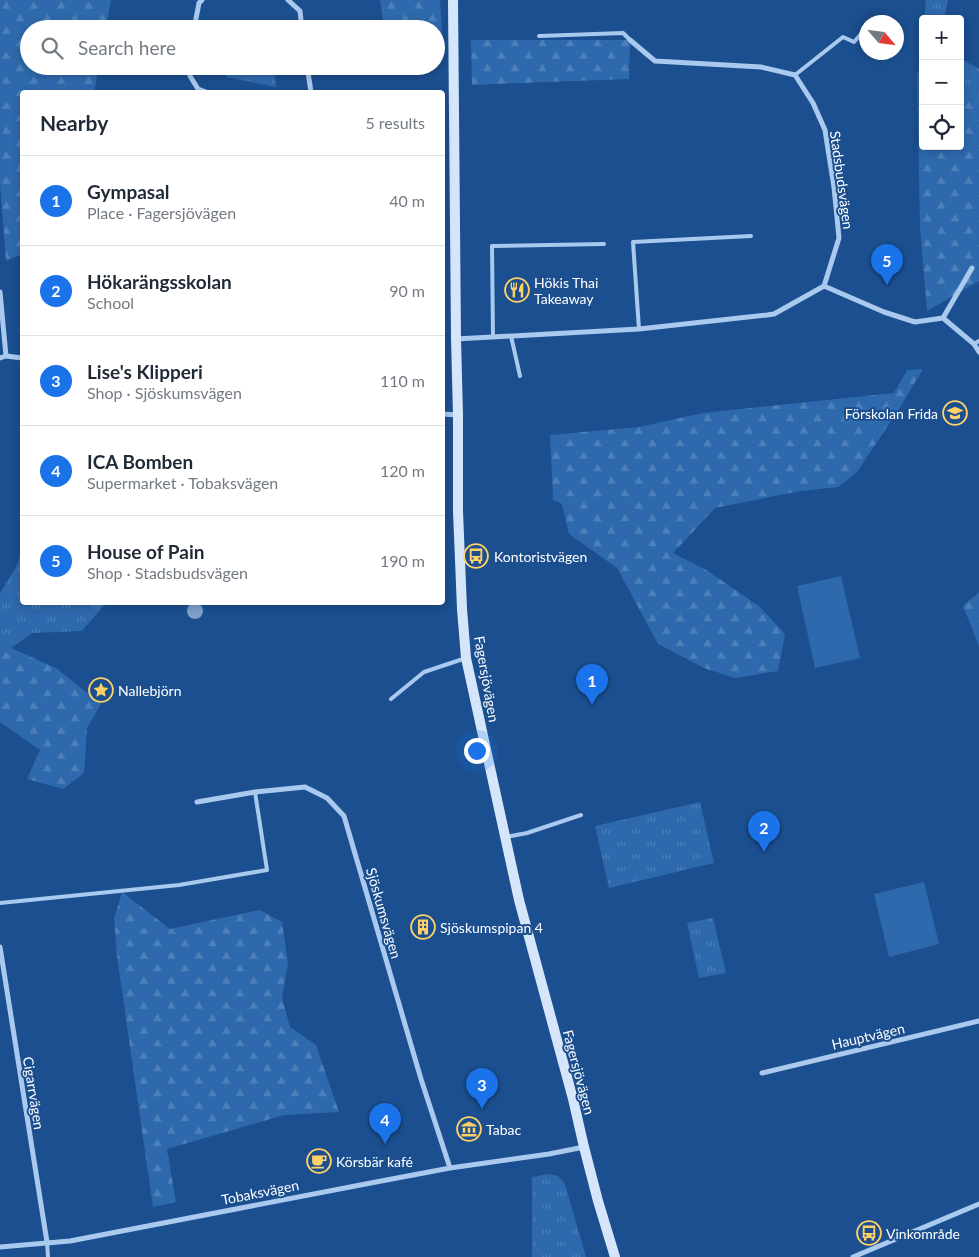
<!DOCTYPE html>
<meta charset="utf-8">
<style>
body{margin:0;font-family:Lato,sans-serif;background:#f6f6f7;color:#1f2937}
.controls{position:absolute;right:15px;top:15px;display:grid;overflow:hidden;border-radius:5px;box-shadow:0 2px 8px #0003}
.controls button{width:45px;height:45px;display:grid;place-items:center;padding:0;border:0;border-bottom:1px solid #e0e1e3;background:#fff;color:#1f2937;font:25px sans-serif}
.compass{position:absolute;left:859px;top:15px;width:45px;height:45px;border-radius:50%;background:#fff;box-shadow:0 2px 8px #0003;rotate:118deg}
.you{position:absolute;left:476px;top:750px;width:18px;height:18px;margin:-12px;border:4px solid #fff;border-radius:50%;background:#1a73e8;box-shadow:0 0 0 8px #1a73e833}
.badge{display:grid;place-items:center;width:32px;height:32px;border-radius:50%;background:#1a73e8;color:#fff;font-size:16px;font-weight:700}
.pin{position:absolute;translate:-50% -41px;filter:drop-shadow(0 1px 2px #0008)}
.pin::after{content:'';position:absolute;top:26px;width:18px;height:15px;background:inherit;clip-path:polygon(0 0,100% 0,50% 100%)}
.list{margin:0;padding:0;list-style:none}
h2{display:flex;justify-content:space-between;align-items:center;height:65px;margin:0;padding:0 20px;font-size:21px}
h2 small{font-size:16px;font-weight:400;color:#747a83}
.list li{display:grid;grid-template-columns:32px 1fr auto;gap:15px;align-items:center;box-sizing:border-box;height:90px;padding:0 20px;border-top:1px solid #e0e1e3}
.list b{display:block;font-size:19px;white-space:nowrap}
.list p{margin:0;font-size:16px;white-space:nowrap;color:#747a83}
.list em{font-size:16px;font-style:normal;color:#747a83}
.icon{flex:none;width:28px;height:28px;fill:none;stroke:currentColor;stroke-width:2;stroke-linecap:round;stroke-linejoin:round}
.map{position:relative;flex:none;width:979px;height:1257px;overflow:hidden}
.search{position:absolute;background:#fff;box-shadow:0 2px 8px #0003;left:20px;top:20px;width:425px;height:55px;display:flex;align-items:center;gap:12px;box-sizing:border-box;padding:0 18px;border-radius:28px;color:#747a83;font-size:19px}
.panel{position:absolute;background:#fff;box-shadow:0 2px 8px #0003;left:20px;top:90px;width:425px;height:515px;border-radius:5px}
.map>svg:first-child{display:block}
</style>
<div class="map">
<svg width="979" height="1257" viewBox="0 0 979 1257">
<defs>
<pattern id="grass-tufts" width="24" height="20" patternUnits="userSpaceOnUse" patternTransform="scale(1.25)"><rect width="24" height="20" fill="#2e69ad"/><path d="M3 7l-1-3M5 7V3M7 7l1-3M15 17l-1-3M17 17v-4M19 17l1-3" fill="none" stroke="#4d80b9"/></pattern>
<pattern id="forest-firs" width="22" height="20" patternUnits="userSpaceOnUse" patternTransform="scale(1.25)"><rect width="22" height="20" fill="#2e69ad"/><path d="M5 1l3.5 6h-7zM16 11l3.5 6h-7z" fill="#4d80b9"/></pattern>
</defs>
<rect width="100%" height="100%" fill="#1b4f8f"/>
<!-- grass -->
<path fill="url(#grass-tufts)" d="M926,0H948L944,19H924Z
M960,58L979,69V94L960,88Z
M219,66H274L276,87L227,77Z
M22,550V602L106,603L82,631L33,633L0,655V593L16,567Z
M700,802L714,863L609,888L595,826Z
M713,918L726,973L699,978L687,923Z
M549,1174L558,1176L565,1184L586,1257H532V1177Z"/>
<!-- forest -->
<path fill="url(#forest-firs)" d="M0,0H111L106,29H29V66H99L94,92H22V254L6,261L0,183Z
M380,0H440L443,45L436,44V29H384Z
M471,40H630L629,79L472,85Z
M917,72L923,74V146H960V88L979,94V281L927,311L920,227Z
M923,369L899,409L857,472L838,487L800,491L715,508L673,553L708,571L760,607L785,634L778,671L735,678L704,668L658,644L617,568L569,534L562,504L553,500L550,435L639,427L703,413L894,393L907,370Z
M979,592V646L963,606Z
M0,643L56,668L101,704L87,728L84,773L63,789L27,779L40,750L0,722Z
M122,892L170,929L260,910L282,922L288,963L282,998L290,1027L316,1045L339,1112L284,1115L167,1149L176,1202L153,1207L117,956L114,919Z"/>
<!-- pitch -->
<path fill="#2e69ad" d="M841,576L860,658L815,668L797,586Z
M924,882L939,944L889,957L874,894Z"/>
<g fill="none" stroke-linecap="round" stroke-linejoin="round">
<!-- lane -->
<path stroke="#a9c9ee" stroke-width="4" d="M539,36L623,33L630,40
M795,75L843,37L854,42L866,28
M639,329L633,242L751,236
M511,336L520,376
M493,337L492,246L604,244
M974,344L979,341
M391,699L424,672L466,658
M506,837L527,833L581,815
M0,903L179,885L267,870L255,792
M47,1242L48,1257"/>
<!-- street -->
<path stroke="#a9c9ee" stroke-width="5" d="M288,0L300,11L302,29
M194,29L199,3L202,0
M630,40L655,61L761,67L795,75L813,103L825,130L834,187L839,238L824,286
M189,66L190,76L198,89L206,92
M307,66L311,92
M0,292L6,356L0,358
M943,318L974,344L979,352
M456,339L639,329L767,315L774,314L824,286L884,312L915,322L943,318L972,268
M6,356L22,358
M442,414L458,415
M197,802L255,792L305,787L327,798L344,816L421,1079L450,1168
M0,947L47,1242
M762,1073L979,1021
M0,1247L70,1241L376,1182L450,1168L549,1154L584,1147
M853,1257L979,1204"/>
<!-- secondary -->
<path stroke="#d6e6fa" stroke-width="10" d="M453,0L456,339L458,415V511L462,609L466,658L519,900L573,1099L584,1147L598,1201L615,1257"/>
</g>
<!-- trees -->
<circle fill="#7ea0ca" cx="195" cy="611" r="8"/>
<!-- icons -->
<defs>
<g id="restaurant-ring" transform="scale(1.25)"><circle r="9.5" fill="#1b4f8f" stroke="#ffd166" stroke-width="1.5"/><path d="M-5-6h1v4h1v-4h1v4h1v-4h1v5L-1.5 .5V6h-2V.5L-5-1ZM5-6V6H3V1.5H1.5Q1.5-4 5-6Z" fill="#ffd166"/></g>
<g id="school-ring" transform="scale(1.25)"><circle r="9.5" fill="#1b4f8f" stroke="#ffd166" stroke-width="1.5"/><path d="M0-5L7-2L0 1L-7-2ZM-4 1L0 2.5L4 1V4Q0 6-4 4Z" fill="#ffd166"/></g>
<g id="bus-ring" transform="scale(1.25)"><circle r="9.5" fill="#1b4f8f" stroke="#ffd166" stroke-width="1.5"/><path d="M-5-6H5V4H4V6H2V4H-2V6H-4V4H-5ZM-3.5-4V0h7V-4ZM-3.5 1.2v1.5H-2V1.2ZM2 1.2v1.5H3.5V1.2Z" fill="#ffd166"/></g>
<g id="sight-ring" transform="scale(1.25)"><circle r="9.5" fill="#1b4f8f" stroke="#ffd166" stroke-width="1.5"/><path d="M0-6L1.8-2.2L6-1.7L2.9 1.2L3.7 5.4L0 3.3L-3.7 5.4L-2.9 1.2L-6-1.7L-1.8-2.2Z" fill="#ffd166"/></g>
<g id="building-ring" transform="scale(1.25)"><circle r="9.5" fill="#1b4f8f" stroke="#ffd166" stroke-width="1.5"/><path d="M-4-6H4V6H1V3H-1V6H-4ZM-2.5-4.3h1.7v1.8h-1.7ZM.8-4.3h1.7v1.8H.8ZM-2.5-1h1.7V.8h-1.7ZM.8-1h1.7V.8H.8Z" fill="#ffd166"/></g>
<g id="museum-ring" transform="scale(1.25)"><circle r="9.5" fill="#1b4f8f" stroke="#ffd166" stroke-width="1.5"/><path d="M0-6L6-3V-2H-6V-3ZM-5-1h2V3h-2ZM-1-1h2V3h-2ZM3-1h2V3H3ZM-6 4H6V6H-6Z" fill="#ffd166"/></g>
<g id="cafe-ring" transform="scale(1.25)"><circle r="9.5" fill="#1b4f8f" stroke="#ffd166" stroke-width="1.5"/><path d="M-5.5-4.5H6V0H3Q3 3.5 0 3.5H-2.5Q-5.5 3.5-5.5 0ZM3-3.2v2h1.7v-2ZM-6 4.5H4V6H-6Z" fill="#ffd166"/></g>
</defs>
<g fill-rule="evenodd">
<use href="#restaurant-ring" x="517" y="290"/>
<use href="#school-ring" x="955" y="413"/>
<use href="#bus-ring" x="476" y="556"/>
<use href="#sight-ring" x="101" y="690"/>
<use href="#building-ring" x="423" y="927"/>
<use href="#museum-ring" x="469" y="1129"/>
<use href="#cafe-ring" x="319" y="1161"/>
<use href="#bus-ring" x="869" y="1233"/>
</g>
<g text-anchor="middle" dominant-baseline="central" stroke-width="4" stroke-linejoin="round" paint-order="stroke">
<!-- street labels -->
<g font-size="14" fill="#fff" stroke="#1b4f8f">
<text transform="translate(842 180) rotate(82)">Stadsbudsvägen</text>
<text transform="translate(487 679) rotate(80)">Fagersjövägen</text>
<text transform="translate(384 913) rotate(74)">Sjöskumsvägen</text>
<text transform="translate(868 1036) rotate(-13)">Hauptvägen</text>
<text transform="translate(579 1072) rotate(75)">Fagersjövägen</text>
<text transform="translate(34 1093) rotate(81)">Cigarrvägen</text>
<text transform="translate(260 1192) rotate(-11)">Tobaksvägen</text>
</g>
<!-- poi labels -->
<g font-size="14" fill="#fff" stroke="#1b4f8f" text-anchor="start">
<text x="534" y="282">Hökis Thai<tspan x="534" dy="16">Takeaway</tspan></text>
<text x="938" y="413" text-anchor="end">Förskolan Frida</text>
<text x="494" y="556">Kontoristvägen</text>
<text x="118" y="690">Nallebjörn</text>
<text x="440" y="927">Sjöskumspipan 4</text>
<text x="486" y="1129">Tabac</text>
<text x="336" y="1161">Körsbär kafé</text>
<text x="886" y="1233">Vinkområde</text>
</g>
</g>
</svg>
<div class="controls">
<button>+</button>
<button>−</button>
<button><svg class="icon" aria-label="locate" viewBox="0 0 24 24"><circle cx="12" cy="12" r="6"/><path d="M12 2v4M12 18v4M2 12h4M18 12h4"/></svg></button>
</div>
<svg class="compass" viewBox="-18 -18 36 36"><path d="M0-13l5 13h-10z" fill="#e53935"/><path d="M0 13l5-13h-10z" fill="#747a83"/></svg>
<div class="you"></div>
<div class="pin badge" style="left:592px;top:705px">1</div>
<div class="pin badge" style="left:764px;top:852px">2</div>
<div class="pin badge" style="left:482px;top:1109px">3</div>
<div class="pin badge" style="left:385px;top:1144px">4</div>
<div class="pin badge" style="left:887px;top:285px">5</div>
<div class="search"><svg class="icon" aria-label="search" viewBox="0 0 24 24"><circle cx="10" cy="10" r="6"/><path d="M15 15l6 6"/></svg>Search here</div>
<section class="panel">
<h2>Nearby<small>5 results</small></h2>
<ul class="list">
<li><span class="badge">1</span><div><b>Gympasal</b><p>Place · Fagersjövägen</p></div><em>40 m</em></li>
<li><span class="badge">2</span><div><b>Hökarängsskolan</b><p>School</p></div><em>90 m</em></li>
<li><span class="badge">3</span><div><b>Lise's Klipperi</b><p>Shop · Sjöskumsvägen</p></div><em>110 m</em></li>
<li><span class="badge">4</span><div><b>ICA Bomben</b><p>Supermarket · Tobaksvägen</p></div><em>120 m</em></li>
<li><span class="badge">5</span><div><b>House of Pain</b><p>Shop · Stadsbudsvägen</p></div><em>190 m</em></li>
</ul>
</section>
</div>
